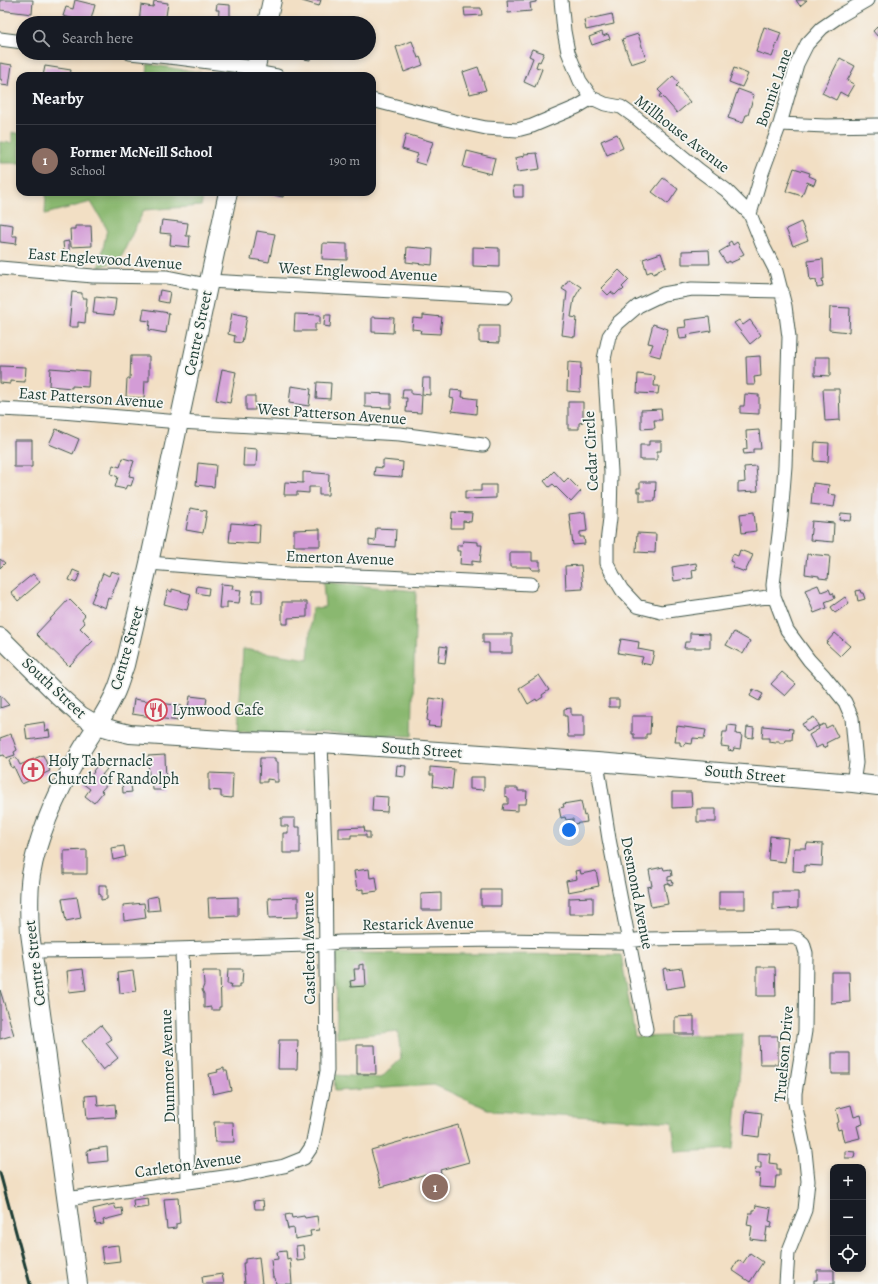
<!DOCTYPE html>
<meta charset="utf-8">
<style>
body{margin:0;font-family:Alegreya,serif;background:#20242c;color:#f1f3f6}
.controls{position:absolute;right:12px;bottom:12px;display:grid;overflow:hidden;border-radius:8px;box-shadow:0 2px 6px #0003}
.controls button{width:36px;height:36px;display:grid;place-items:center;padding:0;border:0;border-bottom:1px solid #363941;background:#171b24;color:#f1f3f6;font:20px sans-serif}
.you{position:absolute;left:569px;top:830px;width:14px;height:14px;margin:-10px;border:3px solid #fff;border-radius:50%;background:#1a73e8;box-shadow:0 0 0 6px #1a73e833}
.badge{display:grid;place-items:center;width:26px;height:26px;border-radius:50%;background:#db2777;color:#fff;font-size:13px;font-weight:700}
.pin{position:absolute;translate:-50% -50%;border:2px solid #fff;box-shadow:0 1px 4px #0006}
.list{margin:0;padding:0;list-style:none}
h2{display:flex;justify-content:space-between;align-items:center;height:52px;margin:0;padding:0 16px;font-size:17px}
h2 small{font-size:13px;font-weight:400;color:#9ea1a6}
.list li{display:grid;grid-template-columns:26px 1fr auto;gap:12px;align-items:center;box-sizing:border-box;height:72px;padding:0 16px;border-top:1px solid #363941}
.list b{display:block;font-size:15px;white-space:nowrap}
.list p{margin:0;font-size:13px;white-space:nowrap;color:#9ea1a6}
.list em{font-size:13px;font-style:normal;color:#9ea1a6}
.icon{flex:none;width:22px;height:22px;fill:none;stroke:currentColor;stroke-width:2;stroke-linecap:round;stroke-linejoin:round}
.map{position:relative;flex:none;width:878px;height:1284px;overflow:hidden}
.search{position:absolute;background:#171b24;box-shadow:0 2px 6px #0003;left:16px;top:16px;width:360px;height:44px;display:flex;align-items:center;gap:10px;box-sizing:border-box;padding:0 14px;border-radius:22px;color:#9ea1a6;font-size:15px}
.panel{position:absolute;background:#171b24;box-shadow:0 2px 6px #0003;left:16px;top:72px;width:360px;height:124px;border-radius:12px}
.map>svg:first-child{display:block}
</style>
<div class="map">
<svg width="878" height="1284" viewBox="0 0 878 1284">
<rect width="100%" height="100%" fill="#f6f6f2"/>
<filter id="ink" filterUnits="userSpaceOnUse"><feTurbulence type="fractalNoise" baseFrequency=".025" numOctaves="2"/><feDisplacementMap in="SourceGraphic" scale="8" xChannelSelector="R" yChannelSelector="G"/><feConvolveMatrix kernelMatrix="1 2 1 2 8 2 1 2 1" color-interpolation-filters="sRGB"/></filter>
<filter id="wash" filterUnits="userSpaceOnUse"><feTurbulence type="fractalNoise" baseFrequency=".012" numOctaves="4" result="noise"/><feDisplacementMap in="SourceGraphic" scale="16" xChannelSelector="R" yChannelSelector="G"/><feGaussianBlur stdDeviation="0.9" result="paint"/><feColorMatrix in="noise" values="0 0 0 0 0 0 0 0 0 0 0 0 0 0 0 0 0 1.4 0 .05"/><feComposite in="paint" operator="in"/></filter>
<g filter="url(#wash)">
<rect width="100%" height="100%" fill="#f2dfc4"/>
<!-- forest -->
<path fill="#8ab870" stroke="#547a52" d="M148,64L215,75V76H147Z
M12,132L20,134V163H0V142L12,143Z
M46,192H173L203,198L201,206L144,210L120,259L99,268L107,229L91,202L45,214Z
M323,582L416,591L412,736L238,731L243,649L308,659L312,608L325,607Z
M336,953L621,955L635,1037L743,1034L733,1149L676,1152L672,1122L493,1111L434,1085L335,1091L334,1075L381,1078L401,1059L398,1031L337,1038Z"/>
<g id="blocks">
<!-- building -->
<path fill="#d39cd6" d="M0,0H33L32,14L0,10Z
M75,0L95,5L90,23L63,16L66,7L73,9Z
M302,0H321L319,6L302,1Z
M507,0H536V2L530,3L531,11L508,13Z
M796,0H807L800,6Z
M154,1L168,3L165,23H139L141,5L153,7Z
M217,4L230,5V16L236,17V23H218L219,10H216Z
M464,8H481L482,15L465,16Z
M612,14L614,24L586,30L584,20Z
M878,26V37L873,31Z
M764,27L781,33L772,57L756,52Z
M602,32L603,36L608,34L610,39L592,45L589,37Z
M638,34L646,59L631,64L622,39Z
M412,41L418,58L420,57L423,65L404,72L396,47Z
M532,49L544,53L540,62L538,61L536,67L542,69L535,87L524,82L533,58L529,56Z
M279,53H311L310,60L279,55Z
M840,58L855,66L847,81L854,84L847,96L840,92L836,100L822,93Z
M0,63L12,65L9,86L1,85L2,80L0,79Z
M45,66L71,70L70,76H43Z
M478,67L486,90L470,94L463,72Z
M734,68L748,74L742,87L729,82Z
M673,76L679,83L676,86L690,102L677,113L663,97L661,99L659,96L662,94L658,90Z
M738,89L754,95L748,115H746L743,123L728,118Z
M406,134L433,142L425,165L415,162L418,154L402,149Z
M617,134L623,148L607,155L601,141Z
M372,141H374L373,154H372Z
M467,151L495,158L491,174L463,167Z
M537,153L540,169L517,172L515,158L524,156V154Z
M794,168L810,173L809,176L816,179L814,185L807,182L802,196L786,191Z
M663,178L678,189L668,204L652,192Z
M513,186H523V197H514Z
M266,192H284L283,197L266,193Z
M162,220L188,223L186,236H190L189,247L170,245L171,234L160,233Z
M801,222L808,240L793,246L786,229Z
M0,223L13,225L12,236H17L16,244L0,242Z
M75,226H91L92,246L71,247L70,229H75Z
M257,231L275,234L269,262L251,259Z
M69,241V252H64L63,242Z
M731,241L733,245L737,242L744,254L738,257L739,259L730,263V261L726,263L719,252L729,246L728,243Z
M323,243L347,244V260L322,259Z
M407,247L433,249L432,265L406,262Z
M473,247L499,248V267L473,266Z
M709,250L710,264H682V251Z
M661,253L666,267L658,270V272L653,274L652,271L647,273L643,259Z
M823,259L824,279H822L823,287L817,288L816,280L810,281L808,261Z
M619,270L629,280L622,287L624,289L622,291L620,290L615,295L611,292L608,295L601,288Z
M569,279L581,287L574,299L571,317L577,318L575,337L562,335L567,292L562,289Z
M160,290L170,292L168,303L158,301Z
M72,292L82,293V298H87L85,323L78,322V327H69Z
M95,297L116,299L114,315L93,313Z
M830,307L850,308L849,332L829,330Z
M144,309L169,313L166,333L149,330L150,321L142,320Z
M232,313L247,316L242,343L234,342L235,336L228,334Z
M295,314L320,315V324H315V331H294Z
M325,315H331L330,327L324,326Z
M423,315L442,317L440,334L420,333L421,330L412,329L413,318L423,319Z
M372,317L394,318L393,333L372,332Z
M709,317L711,331L687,335L688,338L680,339L678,328L686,327L685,320Z
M739,320L743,325L750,320L761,335L750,344L734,323Z
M653,324L668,329L660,357L649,354L653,344L648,343Z
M479,326H499V343L479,342Z
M131,356H149V381H145L144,398L126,397L127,379H130Z
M760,356L761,376L754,377L755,385H747L746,357Z
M815,357H830V376L815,375Z
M568,362L581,363L580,392L567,391Z
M0,366L26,367L25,382L10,381V384L0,383Z
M50,368L89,371L88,387L72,386V388L49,386Z
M222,369L236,372L230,403L216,400Z
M638,374L655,376L654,386H659L658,394L637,393Z
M423,378H430V395L422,394Z
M317,382L331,383L330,399L316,398Z
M291,386L311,389L309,406L289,403Z
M403,389H411V394L422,395L421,413L406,412L407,398H402Z
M823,389H839L840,420L825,421Z
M451,390L463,391L462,397L477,399L476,414L452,411L454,399L450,398Z
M365,393L391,394V408L365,407Z
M745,394L759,395V414L740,413V406H744Z
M246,396H255V410H246Z
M568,402H583V422L579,423V429H568Z
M661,409L662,420H654L655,428L641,429V410Z
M56,429L79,439L73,454L49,444Z
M759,430L761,449H753V453L744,454L743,450L747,449L746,431Z
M14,440H32V467H14Z
M649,441H661V451H657V460H640V445H649Z
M815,442L829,443L828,462L814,461Z
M244,448L257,449L256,466H243Z
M123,458L134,461L129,476L134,477L131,486L127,485L125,489L115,487L118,477L111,474L113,465L120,467Z
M383,460L403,462L402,477L374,475L375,467L383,468Z
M198,463L216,465L214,487L196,485Z
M756,466L758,491L738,492V483L745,482L744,467Z
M554,471L564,482L568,478L581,491L571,502L553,484L549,487L544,481Z
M303,472L329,474L328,495H319V487H309V493L297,492V495H284L285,482L303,483Z
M640,482H656L655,501H640V492H637V488H640Z
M813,483L829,485L828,494L836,495L834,507L811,504Z
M481,485H496V498L465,499V491H481Z
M190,508L207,511L203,533L186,530Z
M452,512L472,513L471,522L463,521V528H451Z
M585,512L587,531L580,532V537H584L585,544L573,545L569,514Z
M754,512L756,531L742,533L740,514Z
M841,513L852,514L851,521L840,520Z
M812,521L834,523L833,542L810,540Z
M231,523L260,525L259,544L229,542Z
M376,528L396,529L395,547L369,545V540L375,541Z
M320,529V546H294V530Z
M637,533L656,534L655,553L636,552Z
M463,541L478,542V545H482L480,562L472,561V565L460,564L461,551H457V545H462Z
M740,550L753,555L745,572L732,567L734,563L730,561L733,554L738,556Z
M510,552H532V561H540V570H532L531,567H510Z
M807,554L830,556L828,579L819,578V576L805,574Z
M0,559L5,563L0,568Z
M696,563L697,569L692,570L693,578L674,581L672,567Z
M581,565L583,589L566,590L565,566Z
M73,570L80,573L76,583L69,580Z
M111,571L120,574L110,599L108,598L105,608L91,602L103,573L109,576Z
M33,574L40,582L18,601L11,592Z
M221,584L233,585L232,589L241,590L239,603L227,602V608H219Z
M818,585L821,592L829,589L831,594L833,593L835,598L825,602L827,608L814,613L805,590Z
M197,586L209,588L208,595L196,593Z
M172,589L191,594L187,610L164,604L168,590L172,592Z
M253,590H262V603H252Z
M860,590L861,593H863L865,599L858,601L856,591Z
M845,597L849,603L835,613L831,607Z
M69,599L85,615L82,619L85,623L80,628L93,641L69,666L36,634Z
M282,602H307V617L288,618V624H282Z
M734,632L750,641L743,654L726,645Z
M690,633L710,634V648H684L685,642H690Z
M835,633L850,646L840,656L826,643Z
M483,634H512V653H489V643H483Z
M621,639L639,642L638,649L654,652L651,665L641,663L643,657L618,653Z
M440,646L447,647L445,663L438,662Z
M782,672L796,684L785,696L771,684Z
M539,675L549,690L542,695L543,697L537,701L536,699L528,704L519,688Z
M753,689L763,694L759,701L750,696Z
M0,695L9,705L0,708Z
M190,696L207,698L205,710L188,708Z
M430,698L444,700L441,727L428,726L429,721L427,720Z
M134,699L181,706L178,721L132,714Z
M609,699H619V707H609Z
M571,708V715H584V737H568L567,716H564V709Z
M632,716H651L650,734H646V739H634V734H632Z
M814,717L819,725L807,732L802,724Z
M44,722L45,731L49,730L50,737L27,740L25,725Z
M824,724L826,728L832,725L838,737L826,743L828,746L823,748L822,745L816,748L809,735L819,729L818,727Z
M728,725L737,726L736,734L742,735L740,749L734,748L733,751L728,750L729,747L721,746L723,732H727Z
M677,726L706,730L704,739L693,738L692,744L685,743L684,746L680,745V742H675Z
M763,726L793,729L792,740H786L785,743H779V741H776V743L769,742V738H762Z
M747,727L754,728L753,738L746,737Z
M11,734L17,750L14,752L15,755L6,758L4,755L0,756V738Z
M43,755L50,771L22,784L14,767L12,768L9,761L16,757L20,765Z
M165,755L166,782H162L163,790H153L152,777H149L148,756Z
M260,758H275V762H278V782H274V780L267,779V782H259Z
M100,762L107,769L102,775L110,781L101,791L103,792L94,803L85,796L90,789L82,783L88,775L90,777L94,772L93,771Z
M397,765L406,766L405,777L396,776Z
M430,767L454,769L452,789L433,786L434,775H430Z
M209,773L233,774L232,798L221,797V791L209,790Z
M470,777H484V790L470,789Z
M130,779L132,792L123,793L122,780Z
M505,788H518V791H527L526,804H518V811L503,810L504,804H508V797L505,796Z
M672,792H691L692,807L672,808Z
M373,796L388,797L387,812L372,811Z
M581,801L584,816L586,815L587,822L573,824V819L566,820L565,817L561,818L559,808L564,807L563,804Z
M697,809H716V822H697Z
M281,818H295V827H300V853H283V833H288V826H281Z
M364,827L365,832H370V838H366V835H351V838H339V828Z
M770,836L788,838L785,862L768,860Z
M807,843L823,844L822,866L805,865V872L793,871L794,848H806Z
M124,846L126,857L113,860L111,848Z
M87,850V874H64V851Z
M663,867L664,870L671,869L672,876L668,877V881L672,880L673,884L669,885V883L664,884L668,904L651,907L647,887L652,886L649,870Z
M369,869L370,878L376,877L378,891L363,893V889L357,890L354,871Z
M580,870L581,874L596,871L599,886L568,892L566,881L577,879L575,871Z
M99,885H107V899L101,900V895L99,894Z
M481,890H501V906H481Z
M719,891H745V909H719Z
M773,892H798V908L773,910Z
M441,893V910H421V894Z
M158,896L160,910L148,911L147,898Z
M77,897L81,918L66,921L62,899Z
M238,897V916L209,917L208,898Z
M298,897V917L269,918L268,898Z
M593,897V914H569V898Z
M144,903L146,918L124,921L123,905Z
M363,964V969H365L366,986L351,987L350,981L355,980L354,969H359V965Z
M757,967H775L776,996H757Z
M667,968V970L682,968L685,986L666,989L663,969Z
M83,969L86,990L69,992L67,971Z
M228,969H243L242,984H239V988H230L231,984H227Z
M133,971L136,991L120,993L118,973Z
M203,971H220L221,1007H219V1010H211V1007L204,1008V994L202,990L204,985Z
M831,972H849L850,1002L831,1003Z
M0,990L14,1035L0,1039Z
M694,1016V1034H675V1017Z
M101,1025L112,1039L106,1043L118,1058L103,1070L92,1056L93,1055L82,1041Z
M759,1036H778V1064H760Z
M279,1040H298L297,1069H278Z
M357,1045H375L376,1074H357Z
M832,1053H850V1074H832Z
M224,1068V1071H227L231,1090L213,1094L209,1074L218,1072L217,1070Z
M97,1095L98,1106L115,1104L116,1117L87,1119L85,1096Z
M851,1105L854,1117L861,1115L863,1124L857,1126L860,1138L844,1142L841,1129L838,1130L836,1123L839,1122L836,1109Z
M746,1111L762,1113L759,1137L744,1135Z
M214,1122H233L234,1142H215Z
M458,1125L469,1162L440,1170L442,1175L437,1176L439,1184L429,1187L426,1174L381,1187L371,1150Z
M107,1147L108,1161L88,1163L87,1150Z
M845,1151L855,1152L854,1158H845Z
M758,1153L770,1154L769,1163L777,1164V1169H780V1176H776L775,1188L759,1187L760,1174H755L756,1168H761V1162H758Z
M148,1198L149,1207L134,1209L133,1200Z
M178,1198L180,1223L176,1224V1228L167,1229L164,1199Z
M263,1200L264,1209H255L254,1201Z
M114,1204L116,1209L122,1208L123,1215L103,1220L104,1224L96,1225L93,1209Z
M756,1205L771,1208L769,1221L772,1222L771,1228L767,1227L765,1241L750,1239L752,1226L747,1225L749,1213H753V1210H755Z
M291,1214L292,1218L304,1216L305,1218L317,1216L319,1230L310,1231L311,1236L295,1239L294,1228L288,1229L285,1215Z
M118,1245L120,1261L103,1263L101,1247Z
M303,1245L305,1260L297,1261L296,1246Z
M286,1251L287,1259L290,1258L292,1284H276L275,1278H273L271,1260L278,1259L277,1252Z
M750,1253L763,1262L750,1282L732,1270L738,1260L743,1263Z
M259,1257L262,1284H245L243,1263H245V1259Z
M817,1270H834V1284H814V1280H817Z
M222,1274L224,1284H203L202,1277Z"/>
</g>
</g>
<g filter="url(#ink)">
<use href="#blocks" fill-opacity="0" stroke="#3f554a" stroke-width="1"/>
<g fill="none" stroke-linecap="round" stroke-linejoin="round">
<!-- street casing -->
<g stroke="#3f554a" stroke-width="15">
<path id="street" d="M561,0L564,31L568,52L580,81L592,98L605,104L621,107L635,117L699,170L726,190L750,214L762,244L776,271L785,306L789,337L785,466L781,517L773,585L774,596L787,630L809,660L824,676L845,702L852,718L856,763L853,783
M0,39L23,42
M130,53L178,58L256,68
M255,72L277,76
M372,100L458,122L486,128L517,130L532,126L577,107L592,98
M780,124L826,126L878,125
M750,214L762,173L780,124L797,64L807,44L822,28L841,15L867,0
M0,268L93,276L167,277L207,285
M208,281L506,297
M0,409L62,412L179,422L400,434L483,445
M149,563L289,574L385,577L531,584
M774,596L661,612L637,606L622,590L613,575L607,563V543L610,518L611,472L604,359L609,336L618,323L638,306L663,294L692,289L782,291
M597,762L609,839L646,1029
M182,949L188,1182
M33,951L138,950L308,945L340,942L502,940L620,942L644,939L792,937L798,939L803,943L806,953L805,1031L795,1093V1103L805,1151L808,1181L805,1210L788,1253L786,1284
M66,1199L239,1175L284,1166L304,1158L312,1146L327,1071L325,852L321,743"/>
</g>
<!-- secondary casing -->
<g stroke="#3f554a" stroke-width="20">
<path id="secondary" d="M267,23L272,0
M254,76L259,53
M0,637L59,696L80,715L97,725L117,731L130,734L238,741L321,743L597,762L853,783L878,786
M78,1284L30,933C29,914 28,894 31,875C38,832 59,789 81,751C93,731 107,712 116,691C120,682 122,673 125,665L149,563L228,192"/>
</g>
<!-- street -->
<use href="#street" stroke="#fff" stroke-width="13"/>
<!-- secondary -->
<use href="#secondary" stroke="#fff" stroke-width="18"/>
<!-- rail -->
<path stroke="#1f3d34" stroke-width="3" d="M0,1173L30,1284"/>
</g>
</g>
<!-- icons -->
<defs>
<g id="restaurant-ring" transform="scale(1.15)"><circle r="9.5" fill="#f6f6f2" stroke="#d1495b" stroke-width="1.5"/><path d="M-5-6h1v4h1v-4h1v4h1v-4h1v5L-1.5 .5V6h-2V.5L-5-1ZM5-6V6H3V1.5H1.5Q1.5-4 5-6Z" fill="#d1495b"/></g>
<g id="church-ring" transform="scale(1.15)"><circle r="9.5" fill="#f6f6f2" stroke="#d1495b" stroke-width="1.5"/><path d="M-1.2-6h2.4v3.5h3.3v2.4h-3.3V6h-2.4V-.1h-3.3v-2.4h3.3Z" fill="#d1495b"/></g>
</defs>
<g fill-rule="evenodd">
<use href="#restaurant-ring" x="156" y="710"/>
<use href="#church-ring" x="33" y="770"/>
</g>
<g text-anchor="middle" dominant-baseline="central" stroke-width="3.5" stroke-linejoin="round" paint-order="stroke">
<!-- street labels -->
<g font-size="16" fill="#1f3d34" stroke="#f6f6f2">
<text transform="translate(774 88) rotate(-71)">Bonnie Lane</text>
<text transform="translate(682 134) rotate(38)">Millhouse Avenue</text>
<text transform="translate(105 259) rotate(4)">East Englewood Avenue</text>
<text transform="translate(358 272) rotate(3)">West Englewood Avenue</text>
<text transform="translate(198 333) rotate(-78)">Centre Street</text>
<text transform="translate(91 398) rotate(4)">East Patterson Avenue</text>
<text transform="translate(332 414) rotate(4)">West Patterson Avenue</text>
<text transform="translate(591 451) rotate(-93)">Cedar Circle</text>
<text transform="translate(340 558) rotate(2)">Emerton Avenue</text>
<text transform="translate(127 648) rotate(-74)">Centre Street</text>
<text transform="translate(54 688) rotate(43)">South Street</text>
<text transform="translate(422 750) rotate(4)">South Street</text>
<text transform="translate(745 774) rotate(5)">South Street</text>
<text transform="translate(637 893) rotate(79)">Desmond Avenue</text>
<text transform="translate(418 924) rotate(-1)">Restarick Avenue</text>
<text transform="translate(309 948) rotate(-91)">Castleton Avenue</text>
<text transform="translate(35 963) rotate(-97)">Centre Street</text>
<text transform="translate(784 1054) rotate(-85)">Truelson Drive</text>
<text transform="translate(168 1066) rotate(-92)">Dunmore Avenue</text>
<text transform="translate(188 1165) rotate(-8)">Carleton Avenue</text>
</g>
<!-- poi labels -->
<g font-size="16" fill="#1f3d34" stroke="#f6f6f2" text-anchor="start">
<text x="172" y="710">Lynwood Cafe</text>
<text x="48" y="761">Holy Tabernacle<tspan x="48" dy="18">Church of Randolph</tspan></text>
</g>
</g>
</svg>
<div class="controls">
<button>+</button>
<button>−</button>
<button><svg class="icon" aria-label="locate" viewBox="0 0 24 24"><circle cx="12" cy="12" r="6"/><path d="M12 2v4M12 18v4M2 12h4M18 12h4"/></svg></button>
</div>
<div class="you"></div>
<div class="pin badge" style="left:435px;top:1187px;background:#8d6e63">1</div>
<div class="search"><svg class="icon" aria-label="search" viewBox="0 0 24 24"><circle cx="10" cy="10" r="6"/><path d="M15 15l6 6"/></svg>Search here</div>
<section class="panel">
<h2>Nearby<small></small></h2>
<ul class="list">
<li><span class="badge" style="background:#8d6e63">1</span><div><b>Former McNeill School</b><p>School</p></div><em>190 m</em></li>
</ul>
</section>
</div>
